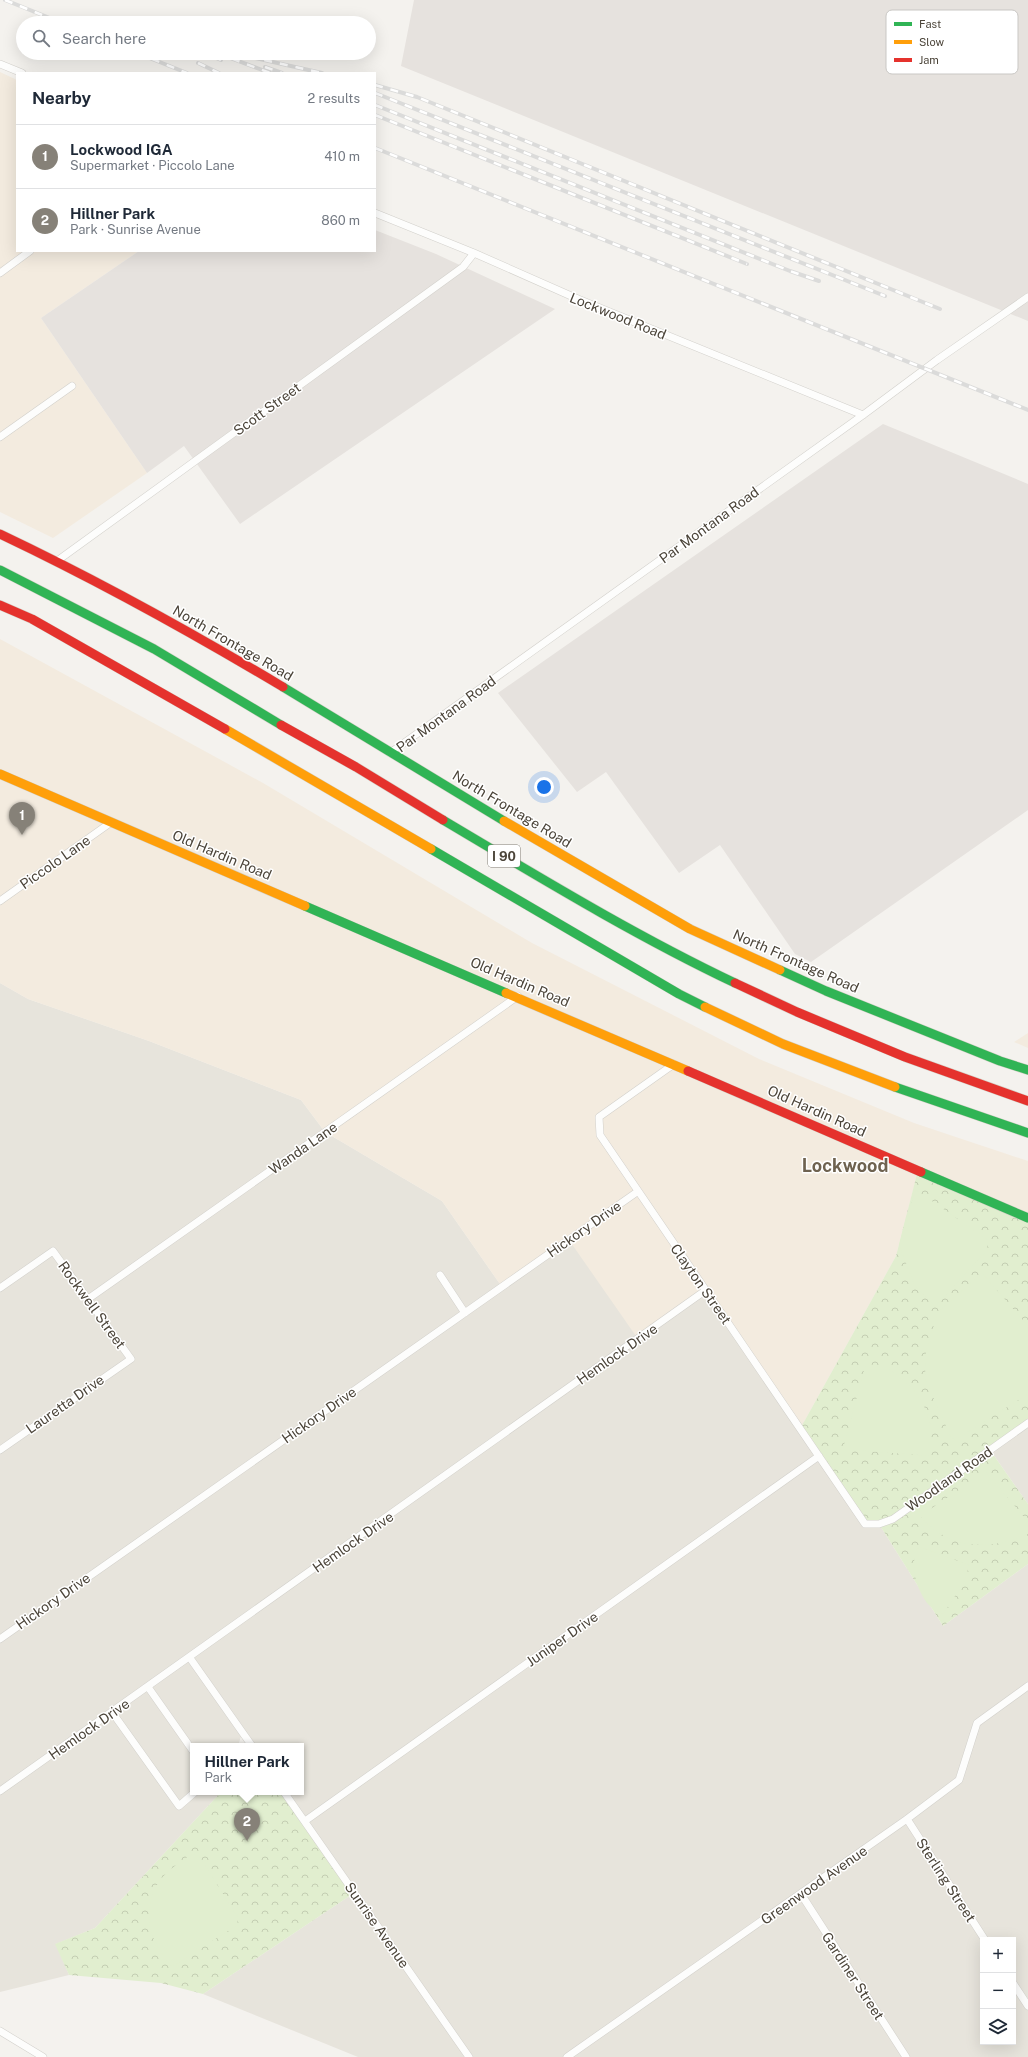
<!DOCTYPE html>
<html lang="en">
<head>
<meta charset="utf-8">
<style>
  :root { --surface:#fff; --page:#f2f2f3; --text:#1f2937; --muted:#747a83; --line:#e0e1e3; --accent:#868178 }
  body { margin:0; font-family:"Public Sans",sans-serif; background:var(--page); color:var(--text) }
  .controls { position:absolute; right:12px; bottom:12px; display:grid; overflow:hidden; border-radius:0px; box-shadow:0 4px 16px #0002 }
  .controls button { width:36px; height:36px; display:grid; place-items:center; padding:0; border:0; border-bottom:1px solid var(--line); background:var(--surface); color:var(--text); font:20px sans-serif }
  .you { position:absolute; left:544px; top:787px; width:14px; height:14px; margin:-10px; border:3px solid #fff; border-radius:50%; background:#1a73e8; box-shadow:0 0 0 6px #1a73e833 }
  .badge { display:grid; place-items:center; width:26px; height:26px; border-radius:50%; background:var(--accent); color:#fff; font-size:13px; font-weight:700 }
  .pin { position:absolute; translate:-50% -33px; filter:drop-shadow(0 1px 2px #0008) }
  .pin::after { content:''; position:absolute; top:21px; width:14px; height:12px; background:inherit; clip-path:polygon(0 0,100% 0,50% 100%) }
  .popup { position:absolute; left:190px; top:1743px; width:114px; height:52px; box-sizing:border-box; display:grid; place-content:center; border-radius:0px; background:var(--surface); filter:drop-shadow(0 1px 3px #0005); font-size:13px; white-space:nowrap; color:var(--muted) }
  .popup b { font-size:15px; color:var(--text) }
  .popup::after { content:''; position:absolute; left:50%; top:100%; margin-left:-8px; border:8px solid transparent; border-top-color:var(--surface) }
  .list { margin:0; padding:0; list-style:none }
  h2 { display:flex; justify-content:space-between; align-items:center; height:52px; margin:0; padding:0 16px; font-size:17px }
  h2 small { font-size:13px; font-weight:400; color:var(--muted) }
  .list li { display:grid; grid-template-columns:26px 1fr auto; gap:12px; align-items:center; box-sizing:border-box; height:64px; padding:0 16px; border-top:1px solid var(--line) }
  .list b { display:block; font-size:15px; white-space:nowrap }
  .list p { margin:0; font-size:13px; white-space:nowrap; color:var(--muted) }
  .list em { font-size:13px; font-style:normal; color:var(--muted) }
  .icon { flex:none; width:22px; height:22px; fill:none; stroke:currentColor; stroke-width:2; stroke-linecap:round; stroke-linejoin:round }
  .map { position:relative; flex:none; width:1028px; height:2057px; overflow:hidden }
  .search { position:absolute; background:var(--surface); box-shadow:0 4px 16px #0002; left:16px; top:16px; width:360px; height:44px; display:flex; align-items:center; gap:10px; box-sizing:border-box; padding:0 14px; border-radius:22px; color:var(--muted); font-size:15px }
  .panel { position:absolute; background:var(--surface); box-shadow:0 4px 16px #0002; left:16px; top:72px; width:360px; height:180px; border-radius:0px }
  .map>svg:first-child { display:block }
</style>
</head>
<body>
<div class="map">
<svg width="1028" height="2057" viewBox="0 0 1028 2057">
  <defs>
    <pattern id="park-crowns" width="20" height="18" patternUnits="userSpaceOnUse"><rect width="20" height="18" fill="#e1eecf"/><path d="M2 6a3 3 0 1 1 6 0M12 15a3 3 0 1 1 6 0" fill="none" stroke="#c3cdb2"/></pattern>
  </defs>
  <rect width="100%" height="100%" fill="#f4f2ee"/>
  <!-- residential -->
  <path fill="#e7e4dc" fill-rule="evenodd" d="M0,983L28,999L149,1041L301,1100L325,1132L442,1201L502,1287L569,1240L706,1290L879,1524L943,1626L1028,1564V2057H358L203,1994L354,1893L284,1792H301V1746H252L242,1733L238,1746H193V1792H221L95,1928L56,1944L69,1975L0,1992ZM983,1940H1013V2042H983Z
    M1028,1423V1504L990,1450Z"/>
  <!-- commercial -->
  <path fill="#f3ebdf" d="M0,72L17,80V251H139L41,318L147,473L53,538L0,512Z
    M0,639L263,783L532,943L759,1059L914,1123L1028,1161V1218L918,1171L896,1256L800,1429L706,1291L638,1339L569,1240L502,1287L442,1201L325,1132L301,1100L149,1041L28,999L0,983Z
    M1028,1033V1048L1014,1042Z"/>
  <!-- industrial -->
  <path fill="#e6e2de" d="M414,0H1028V321L401,66Z
    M375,230L436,254L555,309L240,524L184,446L147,473L41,318L139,251H375Z
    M883,424L1028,484V810L811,962L795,954L720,845L679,873L606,772L577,792L498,693Z"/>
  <!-- park -->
  <path fill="url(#park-crowns)" d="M918,1170L1028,1218V1423L990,1450L1028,1504V1564L943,1626L879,1524H865L800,1429L896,1256Z
    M221,1792H284L354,1893L203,1994L161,1983L69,1975L55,1944L95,1928Z"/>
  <!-- garden -->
  <path fill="#e1eecf" d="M916,1190L988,1240L987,1250L935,1307L914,1284L899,1245L906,1217Z
    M982,1273L1028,1326V1394L955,1440L951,1437L925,1379L926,1351L938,1312Z
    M866,1363L890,1370L913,1388L924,1406L931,1426V1456L854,1450L844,1445Z
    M986,1472L1028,1522V1534C989,1551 949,1550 920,1516Z
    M920,1547L969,1565L965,1581L943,1614C938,1611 931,1608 927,1603C916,1588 911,1568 916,1550Z
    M196,1851L238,1918L237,1925L172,1967C154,1945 142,1923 153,1894C155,1890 157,1884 160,1880C170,1868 183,1860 196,1851Z"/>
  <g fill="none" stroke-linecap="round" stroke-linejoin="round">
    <!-- street casing -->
    <g stroke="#d2d0cb" stroke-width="8">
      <path id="street" d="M0,64L22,73
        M375,213L474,253L578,299L863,415
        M0,273L30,251
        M0,437L72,386
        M57,561L463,267L474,253
        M390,753L863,415L937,360L1028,297
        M0,901L110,823
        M674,1064L599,1117L600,1135L865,1524H879L893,1519L1028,1423
        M440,1275L465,1313
        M0,1288L53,1251L131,1359L0,1450
        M88,1299L518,996
        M0,1639L637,1192
        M190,1658L252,1746
        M148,1687L193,1751
        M112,1712L179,1806L195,1792
        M0,1791L706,1290
        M284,1792L469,2057
        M907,1819L985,1940
        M305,1821L819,1456
        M801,1894L906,2057
        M1013,1983L1028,2006
        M0,2031L43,2057
        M567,2057L907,1819L959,1780L977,1723L1028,1686"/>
    </g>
    <!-- fast casing -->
    <g stroke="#d3cfc5" stroke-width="10">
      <path id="fast" d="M0,570L154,649L281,725
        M283,687L504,821
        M443,820C539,877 634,935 735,983
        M431,849L679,994L705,1007
        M305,906L506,993
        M780,970L826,991L1000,1061L1028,1070
        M895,1087L1028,1133
        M921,1172L1028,1218"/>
    </g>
    <!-- slow casing -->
    <g stroke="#d3cfc5" stroke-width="10">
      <path id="slow" d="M225,729L431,849
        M0,774L305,906
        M504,821L690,929L780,970
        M506,993L688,1071
        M705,1007L783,1044L895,1087"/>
    </g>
    <!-- jam casing -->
    <g stroke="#d3cfc5" stroke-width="10">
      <path id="jam" d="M0,534C97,580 191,632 283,687
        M0,605L32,619L225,729
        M281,725L356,767L443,820
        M735,983L797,1012L905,1057L1028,1101
        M688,1071L921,1172"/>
    </g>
    <!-- street -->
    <use href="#street" stroke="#fdfdfc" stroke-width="7"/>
    <!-- fast -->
    <use href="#fast" stroke="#30b455" stroke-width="9"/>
    <!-- slow -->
    <use href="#slow" stroke="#ff9f0a" stroke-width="9"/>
    <!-- jam -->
    <use href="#jam" stroke="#e5322d" stroke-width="9"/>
    <!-- rail casing -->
    <g stroke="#dbdbda" stroke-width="4">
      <path id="rail" d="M5,0L62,23
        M137,53L187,73
        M204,53L221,60
        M217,53L270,73
        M233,53L322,73
        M198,63L219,73
        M265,67L282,73
        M375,85L417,97L940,309
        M375,93L885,296
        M375,105L790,271L819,281
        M375,115L747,264
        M375,148L1028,410"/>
    </g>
    <!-- rail -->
    <use href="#rail" stroke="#fff" stroke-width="2.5" stroke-dasharray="8" stroke-linecap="butt"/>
  </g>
  <g text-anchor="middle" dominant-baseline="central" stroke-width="3" stroke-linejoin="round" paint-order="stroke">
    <!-- shield labels -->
    <rect fill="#fff" stroke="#817c74" stroke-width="1" x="488" y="845" width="32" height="22" rx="3"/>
    <g font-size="13" font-weight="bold" fill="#4b4439">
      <text x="504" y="856">I 90</text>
    </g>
    <!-- street labels -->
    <g font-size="14" fill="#4b4439" stroke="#fff">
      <text transform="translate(618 316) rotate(22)">Lockwood Road</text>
      <text transform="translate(267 409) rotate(-36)">Scott Street</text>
      <text transform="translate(709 525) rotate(-36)">Par Montana Road</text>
      <text transform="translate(233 643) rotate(30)">North Frontage Road</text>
      <text transform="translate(446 714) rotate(-36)">Par Montana Road</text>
      <text transform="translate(512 809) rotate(31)">North Frontage Road</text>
      <text transform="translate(222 855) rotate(23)">Old Hardin Road</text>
      <text transform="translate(55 862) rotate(-35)">Piccolo Lane</text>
      <text transform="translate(796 961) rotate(24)">North Frontage Road</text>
      <text transform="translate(520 982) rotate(23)">Old Hardin Road</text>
      <text transform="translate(817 1111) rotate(24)">Old Hardin Road</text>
      <text transform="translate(303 1148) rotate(-35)">Wanda Lane</text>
      <text transform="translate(584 1229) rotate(-35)">Hickory Drive</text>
      <text transform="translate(701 1284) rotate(55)">Clayton Street</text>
      <text transform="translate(92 1305) rotate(54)">Rockwell Street</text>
      <text transform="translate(617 1354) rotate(-35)">Hemlock Drive</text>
      <text transform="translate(65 1404) rotate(-35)">Lauretta Drive</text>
      <text transform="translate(319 1415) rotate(-35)">Hickory Drive</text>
      <text transform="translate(949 1479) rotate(-35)">Woodland Road</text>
      <text transform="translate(353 1542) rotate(-35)">Hemlock Drive</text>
      <text transform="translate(53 1601) rotate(-35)">Hickory Drive</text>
      <text transform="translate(562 1639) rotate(-35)">Juniper Drive</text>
      <text transform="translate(89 1729) rotate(-35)">Hemlock Drive</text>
      <text transform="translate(946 1880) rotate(57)">Sterling Street</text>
      <text transform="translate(814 1885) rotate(-35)">Greenwood Avenue</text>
      <text transform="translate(377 1925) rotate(55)">Sunrise Avenue</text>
      <text transform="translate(853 1976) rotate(57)">Gardiner Street</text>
    </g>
    <!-- district labels -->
    <g font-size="18" font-weight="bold" fill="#6e6250" stroke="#fff">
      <text x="845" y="1165">Lockwood</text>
    </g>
  </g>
  <!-- legend -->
  <rect x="886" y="10" width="132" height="64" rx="6" fill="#fff" stroke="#c9c7c4" stroke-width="1"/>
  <rect x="894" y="22" width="18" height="4" fill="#30b455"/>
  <rect x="894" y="40" width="18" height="4" fill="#ff9f0a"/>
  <rect x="894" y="58" width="18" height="4" fill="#e5322d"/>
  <g font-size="11" fill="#4b4439">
    <text x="919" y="28">Fast</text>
    <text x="919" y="46">Slow</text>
    <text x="919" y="64">Jam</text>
  </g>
</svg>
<div class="controls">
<button>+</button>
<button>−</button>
<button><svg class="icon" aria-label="layers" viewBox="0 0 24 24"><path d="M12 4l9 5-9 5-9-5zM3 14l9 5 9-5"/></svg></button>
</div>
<div class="you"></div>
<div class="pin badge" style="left:22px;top:835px">1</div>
<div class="pin badge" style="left:247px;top:1841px">2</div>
<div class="popup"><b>Hillner Park</b>Park</div>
<div class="search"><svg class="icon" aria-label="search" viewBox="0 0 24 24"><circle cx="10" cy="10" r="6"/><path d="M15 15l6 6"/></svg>Search here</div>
<section class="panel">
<h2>Nearby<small>2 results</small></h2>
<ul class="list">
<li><span class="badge">1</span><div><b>Lockwood IGA</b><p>Supermarket · Piccolo Lane</p></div><em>410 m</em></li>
<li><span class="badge">2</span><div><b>Hillner Park</b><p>Park · Sunrise Avenue</p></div><em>860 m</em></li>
</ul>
</section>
</div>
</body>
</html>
